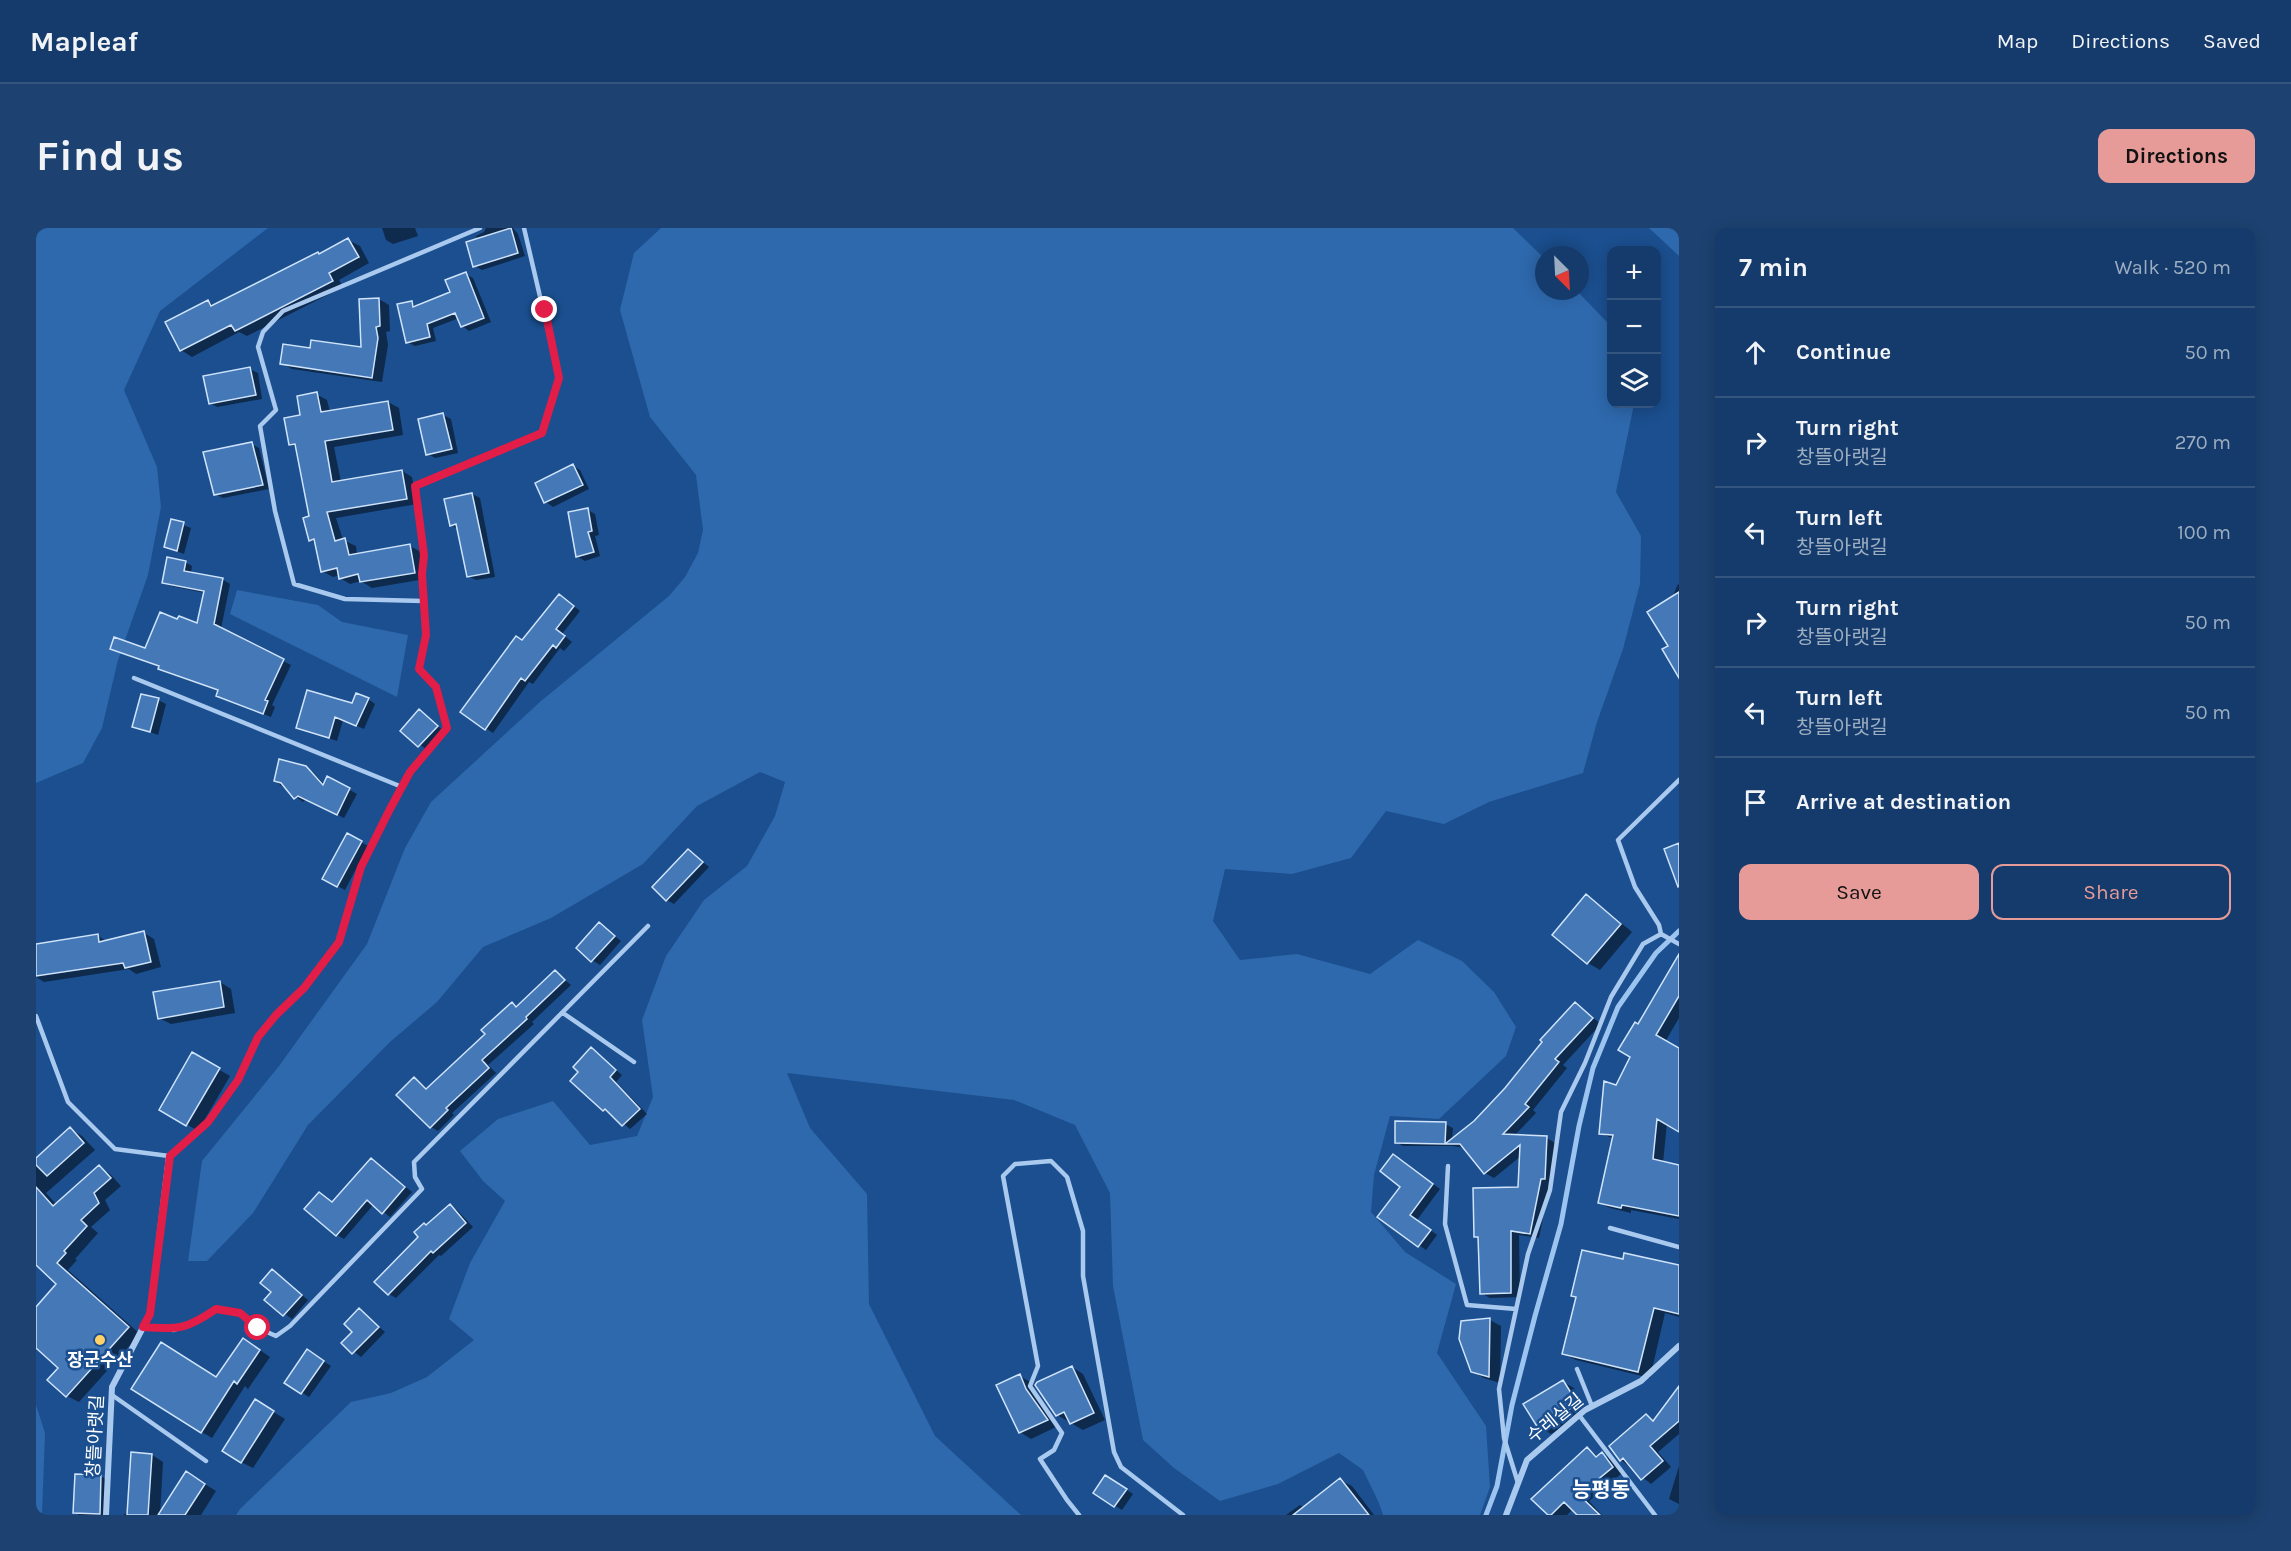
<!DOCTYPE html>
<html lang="en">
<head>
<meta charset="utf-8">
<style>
  :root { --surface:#143b6b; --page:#1d4271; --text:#f1f3f6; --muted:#9dadc1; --line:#33557e; --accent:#e69b98 }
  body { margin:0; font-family:Karla,"Noto Sans KR",sans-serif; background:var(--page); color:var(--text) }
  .controls { position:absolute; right:18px; top:18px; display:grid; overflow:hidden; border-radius:12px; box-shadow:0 3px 15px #0003 }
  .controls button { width:54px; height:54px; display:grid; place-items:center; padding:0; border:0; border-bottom:2px solid var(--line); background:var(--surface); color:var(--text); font:30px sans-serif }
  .compass { position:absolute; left:1499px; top:18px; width:54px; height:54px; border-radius:50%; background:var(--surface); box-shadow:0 3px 15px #0003; rotate:156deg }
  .stop { position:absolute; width:18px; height:18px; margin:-14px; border:4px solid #e11d48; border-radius:50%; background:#fff }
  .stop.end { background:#e11d48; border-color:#fff; box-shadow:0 2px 6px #0008 }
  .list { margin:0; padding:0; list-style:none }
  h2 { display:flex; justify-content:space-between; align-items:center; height:78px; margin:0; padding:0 24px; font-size:26px }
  h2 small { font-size:20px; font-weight:400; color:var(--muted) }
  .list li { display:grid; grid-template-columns:39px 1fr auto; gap:18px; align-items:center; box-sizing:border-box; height:90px; padding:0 24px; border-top:2px solid var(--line) }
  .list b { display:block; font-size:22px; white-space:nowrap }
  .list p { margin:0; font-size:20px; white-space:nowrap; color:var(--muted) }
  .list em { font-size:20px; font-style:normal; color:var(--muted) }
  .actions { display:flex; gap:12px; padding:18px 24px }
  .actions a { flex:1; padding:14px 0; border:2px solid var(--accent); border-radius:12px; text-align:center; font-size:21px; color:var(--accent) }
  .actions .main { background:var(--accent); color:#111 }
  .icon { flex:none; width:33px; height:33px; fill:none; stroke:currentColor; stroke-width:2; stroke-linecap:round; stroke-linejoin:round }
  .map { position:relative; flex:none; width:1643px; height:1287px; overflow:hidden; border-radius:12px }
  header { display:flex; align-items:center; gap:36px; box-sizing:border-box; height:84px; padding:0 30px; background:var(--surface); border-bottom:2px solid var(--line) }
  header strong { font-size:28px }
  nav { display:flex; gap:33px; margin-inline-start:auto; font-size:21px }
  .intro { display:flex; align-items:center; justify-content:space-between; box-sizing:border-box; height:144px; padding:0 36px }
  h1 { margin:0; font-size:42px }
  .button { padding:15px 27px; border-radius:12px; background:var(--accent); color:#111; font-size:21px; font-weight:700 }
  main { display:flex; gap:36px; padding:0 36px }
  aside { flex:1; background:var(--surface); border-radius:12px; box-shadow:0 3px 15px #0003 }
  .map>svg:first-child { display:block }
</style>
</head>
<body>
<header>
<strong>Mapleaf</strong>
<nav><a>Map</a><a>Directions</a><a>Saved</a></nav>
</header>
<div class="intro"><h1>Find us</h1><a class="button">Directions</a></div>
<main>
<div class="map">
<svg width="1643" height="1287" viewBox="0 0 1643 1287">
  <rect width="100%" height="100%" fill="#1b4f8f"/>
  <!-- green -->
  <path fill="#2e69ad" d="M0,0H232L124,83L88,162L121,239L125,279L112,347L82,432L66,500L47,535L0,555Z
    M625,0H1477L1508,30V63H1541L1571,94L1575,102L1576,176H1598L1580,264L1605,308L1604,356L1587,421L1561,494L1547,545L1453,574L1408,596L1350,583L1315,630L1256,646L1189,641L1177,693L1204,732L1261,726L1334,746L1382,712L1426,733L1458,764L1480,799L1470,828L1403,891L1354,888L1338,947L1335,984L1369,1024L1420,1056L1401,1125L1450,1198L1454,1259L1444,1287H1347L1343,1275L1327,1242L1303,1225L1242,1256L1184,1273L1138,1240L1107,1212L1077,1058L1074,965L1039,897L978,872L751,845L774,900L831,966L833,1076L899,1208L985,1287H200L204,1281L315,1174L355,1165L391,1149L438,1112L413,1091L434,1035L469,973L447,953L424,923L462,891L517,873L554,917L601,908L617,869L606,792L630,728L668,672L711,638L739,588L749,554L724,544L661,578L607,636L515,690L447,719L401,774L354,814L272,897L217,985L171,1033H152L166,933L243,838L331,716L369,620L395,574L505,473L633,368L649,349L662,325L667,302L660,247L614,189L584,82L598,25Z
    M1613,0H1643V28Z
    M201,362L282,377L306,394L372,407L361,469L194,386Z
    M0,1177L9,1205L6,1287H0Z"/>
  <!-- shadow -->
  <path fill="#0007" d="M346,0H379L382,8L357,16L350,12Z
    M450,0H477L482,6L489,28L446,42L439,38L442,12L440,8L448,4Z
    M312,12L324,18L333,35L303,52L307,59L211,108L203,104L156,129L145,122L172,73L179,78Z
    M430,46L437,50L455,94L433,103L426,98L423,90L397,100L400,113L379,118L371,114L375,75L382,79L415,65Z
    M343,71L353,77L354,103L350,104L352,117L346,154L256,141L246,135L275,122L326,121Z
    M214,141L222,145L226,171L181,179L174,175Z
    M280,166L291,172L294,184L352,174L363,180L367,207L298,219L305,254L366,243L376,249L381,276L300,290L307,312L320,318L321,327L374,318L385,324L389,351L336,360L325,353L314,356L304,350V347L297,349L286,343L280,315L274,312L275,289L262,220L255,216L266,188Z
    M407,187L415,191L422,225L399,230L392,226Z
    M215,216L223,220L233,261L187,270L179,266Z
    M537,238L544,242L553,261L517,279L510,274L501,256Z
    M436,266L444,270L459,349L440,352L432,348L422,301L415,297L410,272Z
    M552,282L559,286L563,307L559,308L564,328L549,333L542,329Z
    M136,293L155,300L148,326L130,319Z
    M149,334L156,338L155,346L186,351L194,356L185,401L255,437L236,477L239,479L235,489L189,471L183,463L131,445L124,441V439L76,420L110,422L142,392L162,397L169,365L135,358L127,354Z
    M1642,356L1643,357V447L1636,370Z
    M530,372L544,383L526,406L536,414L528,423L524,420L497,456L493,454L457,505L426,484L486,413Z
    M332,471L339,476L328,501L307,492L301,513L261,499Z
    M122,472L130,476L122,507L98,498Z
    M383,483L408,503L391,522L366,502Z
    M269,539L277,544L289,557L292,550L321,566L308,590L270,571L267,574L239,553Z
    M312,607L332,618L309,662L288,651Z
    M653,623L673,639L638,676L631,672Z
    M1550,668L1561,675L1596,704L1564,742L1552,735L1518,706Z
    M564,696L585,713L564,737L556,732Z
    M108,705L118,711L125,739L100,746L93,741L8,754L0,749V717L62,708L72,714Z
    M1643,739V790L1629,814L1643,822V902L1631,895L1627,935L1643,938V991L1595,982V985L1574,980L1564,975L1578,911L1564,905L1581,859L1596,829L1602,798Z
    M519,744L535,757L496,794L498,796L452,837L460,845L416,885L418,887L402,903L395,899L379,850L392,861L451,806L476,776L482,779Z
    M184,754L195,761L199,785L135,796L123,790Z
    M1540,776L1565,796L1527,837L1531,840L1497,882L1500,885L1478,908L1511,910L1519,915L1517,955H1514L1503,1010L1483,1007L1484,1069L1454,1070L1445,1065L1444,1011L1439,1008L1484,961L1485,928L1458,950L1449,945L1429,920L1416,918H1367L1360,914L1409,896L1417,900L1416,912L1439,894L1470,861Z
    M555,821L586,847L580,854L611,886L594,901L576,886L568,882L536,853L545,844Z
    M156,826L194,848L162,903L125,881Z
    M34,901L46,908L59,922L10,965L21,977L63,939L74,946L85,958L69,972L74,982L55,999L62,1005L39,1031L41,1032L32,1042L104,1106L43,1174L31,1168L24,1139L0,1118V1081L23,1056L0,1035V932Z
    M336,932L376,964L354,989L338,976L308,1011L301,1007L283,965L297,975Z
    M1364,932L1404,961L1381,992L1401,1007L1390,1022L1343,989L1366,959Z
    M414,978L421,982L437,999L405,1028L403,1027L360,1070L353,1066L391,999Z
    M1588,1033L1643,1039V1089L1629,1085L1614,1150L1540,1132L1528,1126L1542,1070L1537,1067Z
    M236,1043L272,1072L256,1091L230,1072L237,1064Z
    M323,1082L349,1104L325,1129L307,1115L318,1104Z
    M1454,1092L1465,1098L1464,1155L1448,1150L1436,1143Z
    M218,1118L234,1129L212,1161L209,1158L176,1210L166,1204L181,1151Z
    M278,1127L295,1138L273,1169L250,1154Z
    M1036,1139L1047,1146L1069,1192L1047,1202L1021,1187Z
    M984,1148L996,1155L1002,1169L1022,1198L995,1211L984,1204Z
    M1527,1154L1538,1160L1552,1183L1515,1206L1503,1199L1489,1177Z
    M1643,1161V1206L1622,1224L1635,1239L1615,1256L1585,1232L1611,1188L1619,1193Z
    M231,1180L249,1191L217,1240L205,1234Z
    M1551,1221L1563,1229L1566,1226L1576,1232L1586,1245L1553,1273L1566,1287H1543L1537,1281L1531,1287H1514Z
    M116,1227L127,1234L124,1287H87L92,1284Z
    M1643,1238V1276L1633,1271Z
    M65,1248L72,1253L71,1287H43L39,1284Z
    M162,1252L180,1263L165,1287H124Z
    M1304,1252L1316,1258L1338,1287H1250L1264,1277L1269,1280Z
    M1077,1253L1097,1266L1086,1282L1059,1265Z"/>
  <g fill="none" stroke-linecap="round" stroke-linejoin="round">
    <!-- stream -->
    <path stroke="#9cc4f0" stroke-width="5" d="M1450,1287L1461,1258L1476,1177L1499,1088L1525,996L1543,898L1557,840L1582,779L1620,725L1643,703"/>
  </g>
  <!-- building -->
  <path fill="#4478b7" stroke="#cfe3fa" stroke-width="1.5" d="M475,0L482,25L437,39L430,14Z
    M312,10L323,29L293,45L297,53L199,103L195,97L144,123L129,94L172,72L175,78L282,24L283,26Z
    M430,44L448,90L425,99L419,85L391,96L394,109L370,115L361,76L376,73L377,79L414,64L409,52Z
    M343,70L344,98L340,99L342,110L336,150L244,136L247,116L274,120L275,112L325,119L323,71Z
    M214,139L220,167L173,176L167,148Z
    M281,164L285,184L352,173L357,202L289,213L296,254L366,242L371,271L291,284L299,313L309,310L313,327L374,316L379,345L324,354L322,346L303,351L301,340L285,344L278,311L273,313L267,290L273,288L259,216L253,217L248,190L264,187L261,168Z
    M407,185L416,221L390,227L382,191Z
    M216,214L227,257L178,267L167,224Z
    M537,236L547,257L508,275L499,255Z
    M436,265L453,345L431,349L420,296L414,298L408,271Z
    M552,280L556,303L552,304L558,324L540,329L532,284Z
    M135,291L148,294L141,323L128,319Z
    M131,329L150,333L148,343L187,350L178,396L248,431L229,472L232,473L227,486L180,468L182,462L122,441L123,438L74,421L78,409L109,420L124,384L141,391L143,388L161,395L168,363L126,355Z
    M1643,364V450L1626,421L1632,418L1611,384Z
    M523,366L538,378L520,401L529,408L520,420L517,417L489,453L485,450L449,502L424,484L480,408L486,412Z
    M271,462L316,475L320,465L333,470L320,498L299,489L293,510L260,500Z
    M105,466L123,470L114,504L96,499Z
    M383,481L402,498L382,519L364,503Z
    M243,531L270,538L287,557L291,548L314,560L301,587L262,568L258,571L245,555L238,553Z
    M311,605L326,613L301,659L286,651Z
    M1643,615V658L1642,659L1628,621Z
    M652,621L667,634L630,673L616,659Z
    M1550,666L1585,696L1551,736L1516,707Z
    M563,694L579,708L555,734L540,720Z
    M108,703L115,734L89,740L87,735L0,748V716L62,706L63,714Z
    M1643,726V768L1620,807L1643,820V904L1621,891L1617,931L1643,937V988L1586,977L1585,980L1562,975L1577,907L1563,906L1568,853L1580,857L1594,829L1582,822L1599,794L1602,796Z
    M519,742L529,752L490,789L491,791L446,832L453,840L410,880L412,882L394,900L360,867L378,849L390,861L449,806L445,802L476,774L480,779Z
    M184,753L188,779L122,791L117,764Z
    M1539,774L1557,790L1519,831L1523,834L1489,876L1493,879L1467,906L1511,908L1509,951H1505L1494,1006L1475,1003V1065L1444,1066L1442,1009H1438L1437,960L1482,959L1484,917L1448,946L1424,916H1409L1438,893L1469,860L1506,814L1504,812Z
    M555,819L580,842L574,849L604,881L586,898L569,881L567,883L534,853L542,844L537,839Z
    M156,824L184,840L150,898L123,882Z
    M1359,893L1410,894L1409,916L1359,915Z
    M34,899L48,915L11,948L0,937V930Z
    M1357,926L1397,956L1374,987L1395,1002L1382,1019L1341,989L1364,959L1344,943Z
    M335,930L369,959L346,986L331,972L300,1008L268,981L283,964L296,974Z
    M63,937L75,950L58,965L63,975L45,992L51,998L28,1023L30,1025L21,1035L93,1099L30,1169L11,1152L22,1140L0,1120V1079L20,1056L0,1037V959L17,978Z
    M414,976L430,995L397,1025L395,1023L352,1067L338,1054L382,1009L378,1004L388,995L390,997Z
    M1546,1022L1587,1031L1588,1025L1643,1037V1086L1618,1080L1602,1144L1526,1126L1540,1069L1535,1068Z
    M236,1041L266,1067L247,1088L228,1072L235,1064L224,1055Z
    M323,1080L343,1099L316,1126L305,1115L316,1104L308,1096Z
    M1454,1090L1453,1149L1435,1144L1423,1111L1425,1093Z
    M207,1110L224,1122L201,1156L198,1153L165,1205L95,1161L125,1114L180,1149Z
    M271,1121L288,1133L265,1166L248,1155Z
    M1036,1138L1058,1185L1034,1196L1028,1184L1020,1188L999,1157L1001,1154Z
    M984,1146L990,1161L1012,1192L983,1205L960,1157Z
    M1527,1152L1542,1176L1502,1200L1487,1176Z
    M1643,1158V1193L1614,1218L1627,1233L1605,1252L1587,1230L1584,1233L1573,1218L1610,1186L1617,1193Z
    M219,1171L238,1183L205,1235L186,1223Z
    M1551,1219L1560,1229L1566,1224L1577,1239L1543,1267L1564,1287H1541L1528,1274L1515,1287H1512L1495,1271Z
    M95,1224L116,1226L112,1287H91Z
    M150,1243L169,1256L149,1287H122Z
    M39,1246L65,1247L64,1286L37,1285Z
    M1069,1247L1091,1261L1078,1279L1057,1265Z
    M1304,1250L1333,1287H1257Z"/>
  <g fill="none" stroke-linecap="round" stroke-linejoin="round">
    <!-- lane -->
    <path stroke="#a9c9ee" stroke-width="4.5" d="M387,373L309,371L258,356L239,283L224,198L240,182L222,119L227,104L247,83L444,0
      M98,450L366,559
      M1625,706L1643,716
      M527,785L598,834
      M0,788L32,874L79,921L133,928L172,894L202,852L222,809L240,787L268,760L303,714L325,639L354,581L373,545L411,500L400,459L383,441L390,407L386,346L388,327L379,258L506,205L523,150L488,0
      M1412,938L1409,996L1431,1077L1480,1081
      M1574,1000L1643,1019
      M107,1099L138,1102L166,1091L180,1081L204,1085L222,1100L240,1108L254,1098L386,961L379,949L378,934L612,698
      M1541,1141L1556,1178
      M76,1167L170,1233
      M1543,1187L1619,1287
      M1482,1255L1468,1210L1463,1161L1492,1026L1514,962L1525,884L1549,835L1575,769L1607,716L1625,706L1623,697L1599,659L1582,612L1643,552
      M1043,1287L1031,1272L1004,1231L1018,1222L1026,1205L994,1158L1002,1138L967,948L979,936L1015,933L1031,949L1047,1003V1048L1078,1224L1085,1239L1147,1287"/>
    <!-- street -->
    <path stroke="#a9c9ee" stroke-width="6" d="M70,1287L76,1159L114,1086L133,928
      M1470,1287L1491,1232L1549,1182L1605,1153L1643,1118"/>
  </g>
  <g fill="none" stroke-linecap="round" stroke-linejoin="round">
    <!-- route -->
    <path stroke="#e11d48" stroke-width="8" d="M222,1100L204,1085L180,1081C151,1101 142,1102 107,1099L114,1086L134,928L172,894L202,852L222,809L240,787L268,760L303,714L325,639L354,581L374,544L411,500L400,459L383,441L390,407L386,346L388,327L379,258L506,205L523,150L509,82"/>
  </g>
  <!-- markers -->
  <circle fill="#ffd166" stroke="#1b4f8f" stroke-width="2" cx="64" cy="1112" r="6"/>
  <g text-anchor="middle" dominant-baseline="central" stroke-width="5" stroke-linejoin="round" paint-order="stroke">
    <!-- poi labels -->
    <g font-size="18" font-weight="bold" fill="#fff" stroke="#1b4f8f">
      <text x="64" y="1132">장군수산</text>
    </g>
    <!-- street labels -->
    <g font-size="18" fill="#fff" stroke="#1b4f8f">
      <text transform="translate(1519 1190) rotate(-39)">수레실길</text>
      <text transform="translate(59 1208) rotate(-87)">창뜰아랫길</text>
    </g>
    <!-- quarter labels -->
    <g font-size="21" font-weight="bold" fill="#fff" stroke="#1b4f8f">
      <text x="1565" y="1262">능평동</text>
    </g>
  </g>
</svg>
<div class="controls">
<button>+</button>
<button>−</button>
<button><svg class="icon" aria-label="layers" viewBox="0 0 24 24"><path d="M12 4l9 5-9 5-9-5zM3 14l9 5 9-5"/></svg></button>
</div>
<svg class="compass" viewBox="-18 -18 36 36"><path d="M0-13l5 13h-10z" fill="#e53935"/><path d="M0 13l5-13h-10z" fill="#9dadc1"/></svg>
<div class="stop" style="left:222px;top:1100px"></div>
<div class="stop end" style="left:509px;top:82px"></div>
</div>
<aside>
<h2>7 min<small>Walk · 520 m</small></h2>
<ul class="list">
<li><svg class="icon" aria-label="ahead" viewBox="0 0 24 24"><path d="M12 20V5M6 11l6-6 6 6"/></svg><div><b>Continue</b></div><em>50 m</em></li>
<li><svg class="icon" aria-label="right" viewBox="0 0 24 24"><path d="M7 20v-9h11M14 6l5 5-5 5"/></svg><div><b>Turn right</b><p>창뜰아랫길</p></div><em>270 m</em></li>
<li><svg class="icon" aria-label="left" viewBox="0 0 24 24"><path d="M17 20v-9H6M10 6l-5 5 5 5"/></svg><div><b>Turn left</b><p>창뜰아랫길</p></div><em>100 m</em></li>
<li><svg class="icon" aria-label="right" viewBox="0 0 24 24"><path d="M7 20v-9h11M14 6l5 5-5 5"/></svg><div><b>Turn right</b><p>창뜰아랫길</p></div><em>50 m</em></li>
<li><svg class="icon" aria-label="left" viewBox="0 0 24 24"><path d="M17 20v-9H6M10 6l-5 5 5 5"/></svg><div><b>Turn left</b><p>창뜰아랫길</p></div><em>50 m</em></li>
<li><svg class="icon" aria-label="arrive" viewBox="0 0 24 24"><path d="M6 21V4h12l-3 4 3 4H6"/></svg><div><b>Arrive at destination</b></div></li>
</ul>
<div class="actions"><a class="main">Save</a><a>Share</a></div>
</aside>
</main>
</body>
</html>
